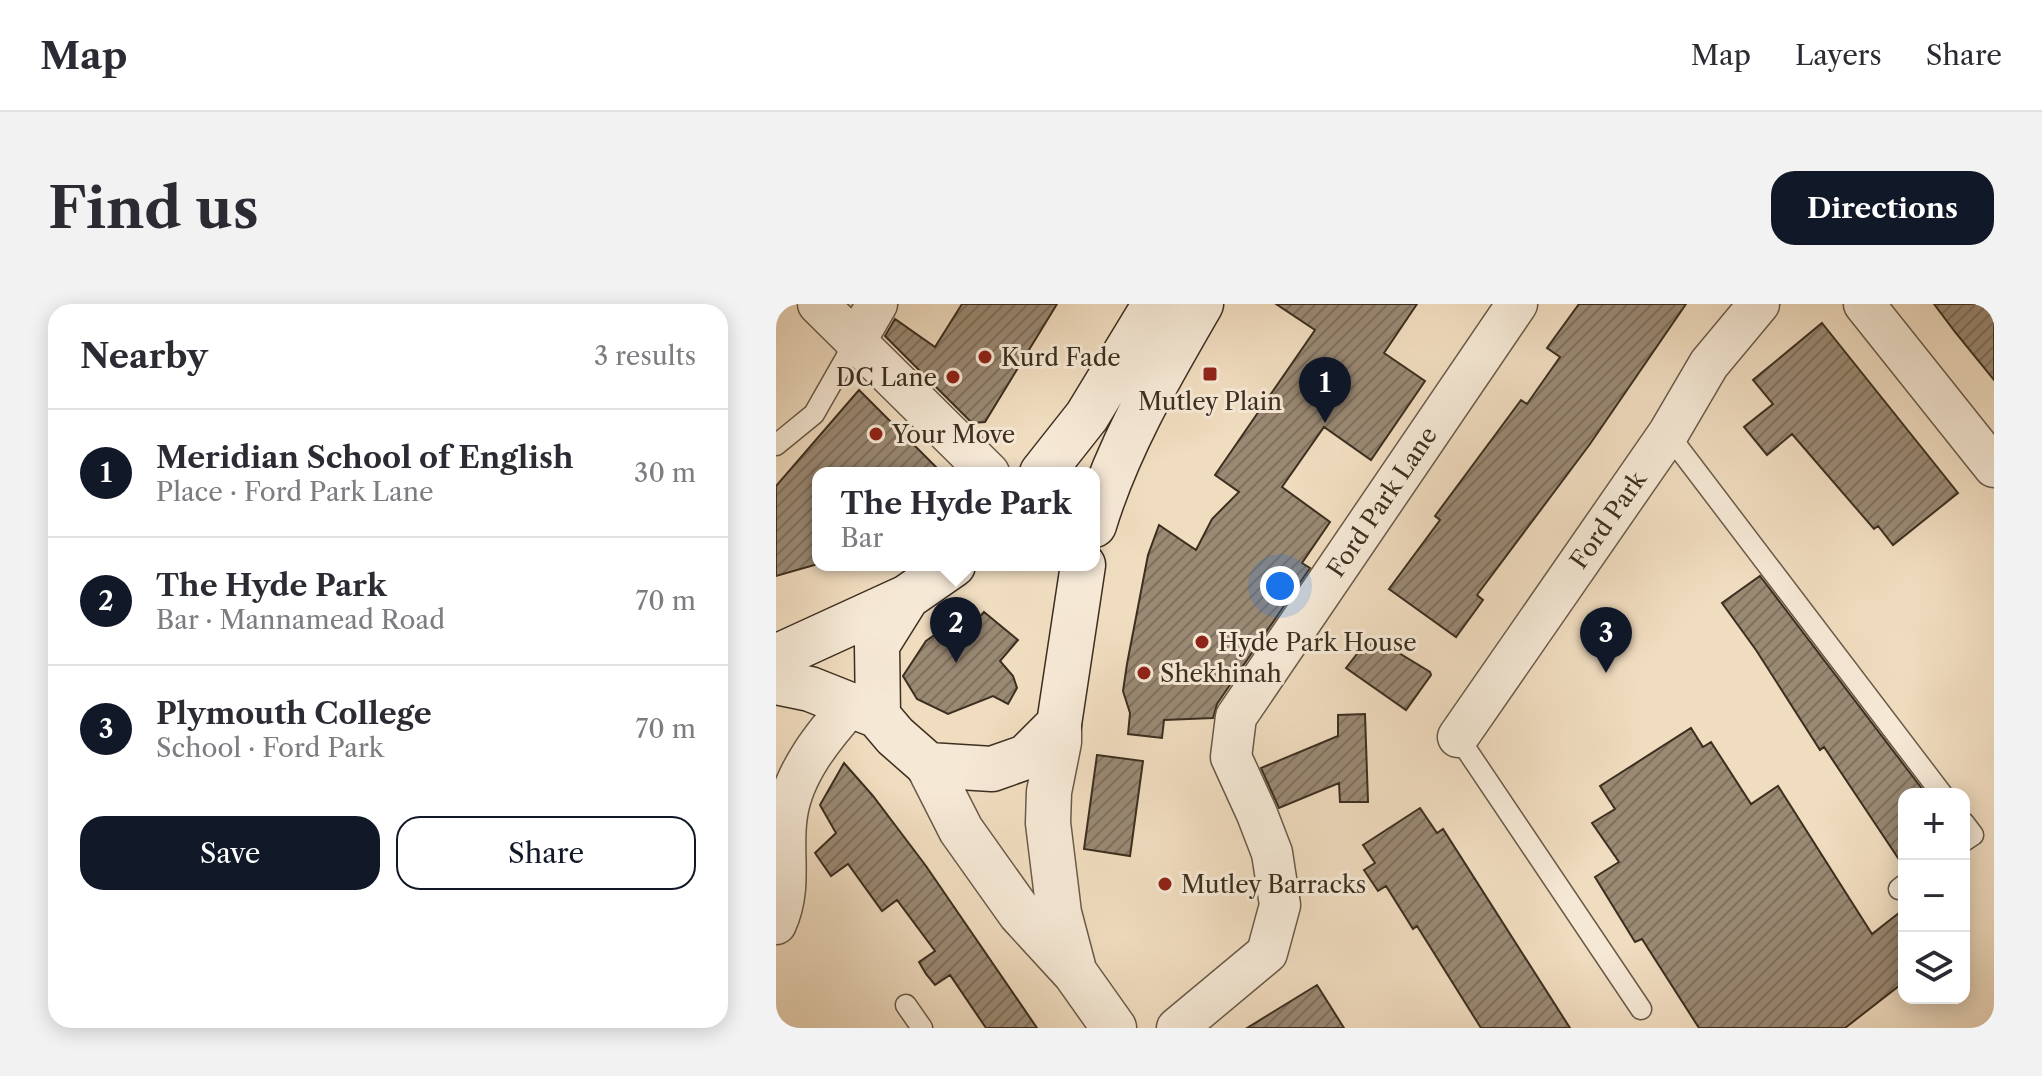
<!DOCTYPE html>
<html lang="en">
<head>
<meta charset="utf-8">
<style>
  :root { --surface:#fff; --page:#f2f2f3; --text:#2b2b33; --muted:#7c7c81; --line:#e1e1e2; --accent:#111827 }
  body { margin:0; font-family:"Libre Caslon Text",serif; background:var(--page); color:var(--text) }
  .controls { position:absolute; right:24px; bottom:24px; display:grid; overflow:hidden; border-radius:16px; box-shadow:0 4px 20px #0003 }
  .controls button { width:72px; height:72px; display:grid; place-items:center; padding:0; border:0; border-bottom:2px solid var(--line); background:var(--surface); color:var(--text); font:40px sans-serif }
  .you { position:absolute; left:504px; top:282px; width:28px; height:28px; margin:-20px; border:6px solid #fff; border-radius:50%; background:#1a73e8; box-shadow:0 0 0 12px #1a73e833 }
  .badge { display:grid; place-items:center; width:52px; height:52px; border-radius:50%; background:var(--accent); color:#fff; font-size:26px; font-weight:700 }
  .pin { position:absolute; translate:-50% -66px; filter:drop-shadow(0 2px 4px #0008) }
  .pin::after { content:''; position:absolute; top:42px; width:28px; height:24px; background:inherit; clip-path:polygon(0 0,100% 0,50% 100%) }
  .popup { position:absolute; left:36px; top:163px; width:288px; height:104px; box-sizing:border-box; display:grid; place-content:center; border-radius:16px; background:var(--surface); filter:drop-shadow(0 2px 6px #0005); font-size:26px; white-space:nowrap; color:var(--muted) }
  .popup b { font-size:30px; color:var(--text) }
  .popup::after { content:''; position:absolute; left:50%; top:100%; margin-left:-16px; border:16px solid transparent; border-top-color:var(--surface) }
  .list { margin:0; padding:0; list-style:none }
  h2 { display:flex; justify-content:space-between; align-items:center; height:104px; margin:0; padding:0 32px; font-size:34px }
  h2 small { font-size:26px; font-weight:400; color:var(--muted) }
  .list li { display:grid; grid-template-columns:52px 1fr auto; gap:24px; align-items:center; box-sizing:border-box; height:128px; padding:0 32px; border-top:2px solid var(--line) }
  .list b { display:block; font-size:30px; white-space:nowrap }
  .list p { margin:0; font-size:26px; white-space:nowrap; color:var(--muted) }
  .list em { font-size:26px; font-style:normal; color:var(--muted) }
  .actions { display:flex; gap:16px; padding:24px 32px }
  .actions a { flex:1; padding:18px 0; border:2px solid var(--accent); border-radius:24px; text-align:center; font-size:28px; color:var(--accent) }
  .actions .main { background:var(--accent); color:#fff }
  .icon { flex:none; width:44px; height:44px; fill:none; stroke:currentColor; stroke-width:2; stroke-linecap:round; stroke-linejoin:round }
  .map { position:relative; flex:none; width:1218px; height:724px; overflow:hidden; border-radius:24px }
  header { display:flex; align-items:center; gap:48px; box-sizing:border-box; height:112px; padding:0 40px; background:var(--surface); border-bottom:2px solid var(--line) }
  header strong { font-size:38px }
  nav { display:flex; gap:44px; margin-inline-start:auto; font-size:28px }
  .intro { display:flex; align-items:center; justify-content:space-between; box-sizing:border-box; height:192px; padding:0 48px }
  h1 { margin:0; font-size:56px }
  .button { padding:20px 36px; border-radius:24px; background:var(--accent); color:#fff; font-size:28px; font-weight:700 }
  main { display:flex; gap:48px; padding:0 48px }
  aside { flex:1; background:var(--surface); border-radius:24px; box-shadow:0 4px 20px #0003 }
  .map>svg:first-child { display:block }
</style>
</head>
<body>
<header>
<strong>Map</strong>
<nav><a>Map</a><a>Layers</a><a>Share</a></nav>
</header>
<div class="intro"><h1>Find us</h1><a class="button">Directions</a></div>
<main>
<aside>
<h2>Nearby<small>3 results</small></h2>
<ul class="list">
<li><span class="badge">1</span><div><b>Meridian School of English</b><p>Place · Ford Park Lane</p></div><em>30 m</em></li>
<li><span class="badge">2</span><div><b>The Hyde Park</b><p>Bar · Mannamead Road</p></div><em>70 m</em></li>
<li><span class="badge">3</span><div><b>Plymouth College</b><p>School · Ford Park</p></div><em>70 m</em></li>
</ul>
<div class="actions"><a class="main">Save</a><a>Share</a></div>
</aside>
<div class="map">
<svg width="1218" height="724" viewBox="0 0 1218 724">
  <defs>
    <pattern id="building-hatch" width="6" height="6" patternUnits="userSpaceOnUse" patternTransform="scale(2)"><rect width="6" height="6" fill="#9a8973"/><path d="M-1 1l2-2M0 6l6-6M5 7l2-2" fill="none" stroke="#7f705e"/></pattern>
  </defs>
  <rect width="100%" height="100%" fill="#f0dcbf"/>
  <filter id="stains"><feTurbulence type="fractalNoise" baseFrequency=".0025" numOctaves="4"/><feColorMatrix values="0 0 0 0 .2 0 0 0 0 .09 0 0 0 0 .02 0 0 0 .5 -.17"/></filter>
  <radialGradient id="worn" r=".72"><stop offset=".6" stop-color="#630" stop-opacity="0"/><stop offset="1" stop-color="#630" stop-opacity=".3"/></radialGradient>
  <!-- building -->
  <path fill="url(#building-hatch)" stroke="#3c2f20" stroke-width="2" d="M186,0H281L209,118L196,119L109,32L119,15L159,43Z
    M500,0H641L608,49L649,77L595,156L548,123L506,183L554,218L526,259L534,264L441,400L437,414L388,416L386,434L352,430L354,409L347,387L351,360L372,251L383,221L420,246L436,215L463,188L439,171L539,26Z
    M803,0H910L814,140L701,291L707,296L680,333L613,285L664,216L659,212L745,96L751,100L784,53L771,44Z
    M1158,0H1218V76L1179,28Z
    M1046,19L1182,189L1117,241L1102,222L1098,225L1016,130L991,151L968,123L997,100L977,76Z
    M83,86L166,169H42V260L0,272V182Z
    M984,272L1150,490H1128V563L1048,443L1044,446L980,346L946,299Z
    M208,308L242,336L224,357L237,372L241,384L232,400L217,392L172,410L141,395L127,372L150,337L167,325L192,326Z
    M595,332L654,368L655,371L630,406L570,364Z
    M589,410L592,498H564L563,479L503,504L485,464L562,432V411Z
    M915,424L927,443L935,438L975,500L1002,482L1096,630L1128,605V678L1069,724H923L866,635L859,638L819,573L843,558L816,519L839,505L824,482Z
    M321,451L367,457L354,552L308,545Z
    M68,459L97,492L150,562L261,724H210L174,671L159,681L150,670L143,658L159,647L121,596L106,607L72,560L55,572L39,549L60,529L44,501Z
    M644,504L661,529L667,525L794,724H705L641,622L637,625L610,582L602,587L588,566L599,559L587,541Z
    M541,681L568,724H471Z"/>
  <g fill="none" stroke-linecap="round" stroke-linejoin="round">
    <!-- service casing -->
    <g stroke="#695a48" stroke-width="23">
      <path id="service" d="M892,130L1166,490
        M0,141L38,110L79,38
        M682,433L865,705
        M1188,519L1197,531L1188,537
        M1123,585L1128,581
        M130,701L146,724"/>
    </g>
    <!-- minor casing -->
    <g stroke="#695a48" stroke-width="43">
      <path id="minor" d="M42,0L213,169
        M1088,0L1218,163
        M79,38L101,0
        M682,433L892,130L933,60L983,0
        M0,620C17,583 5,548 11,511C17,469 48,431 75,401
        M401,724L491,649L504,601L496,549L481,510L455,453L460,413L741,0"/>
    </g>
    <!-- tertiary casing -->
    <g stroke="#695a48" stroke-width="47">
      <path id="tertiary" d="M283,420V438L273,488L272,519L283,609L298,666
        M152,461L185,526L244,609L299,669L338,724"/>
    </g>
    <!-- secondary casing -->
    <g stroke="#3c2f20" stroke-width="47">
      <path id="secondary" d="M266,169L311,112L379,0
        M318,221C342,142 384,71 425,0
        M177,261L131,293L101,341L102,412L119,432L152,461L216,465L250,453L283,420L307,261
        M0,353L131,293
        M0,378L34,385L102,412"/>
    </g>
    <!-- service -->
    <use href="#service" stroke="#f5e8d5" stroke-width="20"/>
    <!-- minor -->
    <use href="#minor" stroke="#f5e8d5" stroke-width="40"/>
    <!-- tertiary -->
    <use href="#tertiary" stroke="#f5e8d5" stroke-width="44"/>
    <!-- secondary -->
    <use href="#secondary" stroke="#f5e8d5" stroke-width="44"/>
  </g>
  <!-- markers -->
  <g fill="#8f2418" stroke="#f5e8d5" stroke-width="3">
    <circle cx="209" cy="53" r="8"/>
    <rect x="426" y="62" width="16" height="16" rx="4"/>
    <circle cx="177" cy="73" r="8"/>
    <circle cx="100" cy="130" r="8"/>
    <circle cx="426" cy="338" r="8"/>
    <circle cx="368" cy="369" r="8"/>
    <circle cx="389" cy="580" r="8"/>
  </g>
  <g text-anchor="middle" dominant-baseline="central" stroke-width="6" stroke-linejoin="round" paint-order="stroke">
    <!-- poi labels -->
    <g font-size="24" fill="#3c2f20" stroke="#f5e8d5" text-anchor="start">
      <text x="225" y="53">Kurd Fade</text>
      <text x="161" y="73" text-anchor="end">DC Lane</text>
      <text x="434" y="97" text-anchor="middle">Mutley Plain</text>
      <text x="116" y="130">Your Move</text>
      <text x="442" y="338">Hyde Park House</text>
      <text x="384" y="369">Shekhinah</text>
      <text x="405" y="580">Mutley Barracks</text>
    </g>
    <!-- street labels -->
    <g font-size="24" fill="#3c2f20" stroke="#f5e8d5">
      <text transform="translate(606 198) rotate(-56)">Ford Park Lane</text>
      <text transform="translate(832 216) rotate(-55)">Ford Park</text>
    </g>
  </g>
  <rect width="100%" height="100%" filter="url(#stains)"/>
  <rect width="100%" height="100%" fill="url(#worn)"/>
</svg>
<div class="controls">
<button>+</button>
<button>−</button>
<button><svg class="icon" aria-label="layers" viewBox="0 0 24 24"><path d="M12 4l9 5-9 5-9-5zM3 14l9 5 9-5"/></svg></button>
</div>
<div class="you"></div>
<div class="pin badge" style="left:549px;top:119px">1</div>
<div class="pin badge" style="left:180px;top:359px">2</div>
<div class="popup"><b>The Hyde Park</b>Bar</div>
<div class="pin badge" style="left:830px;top:369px">3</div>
</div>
</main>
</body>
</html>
